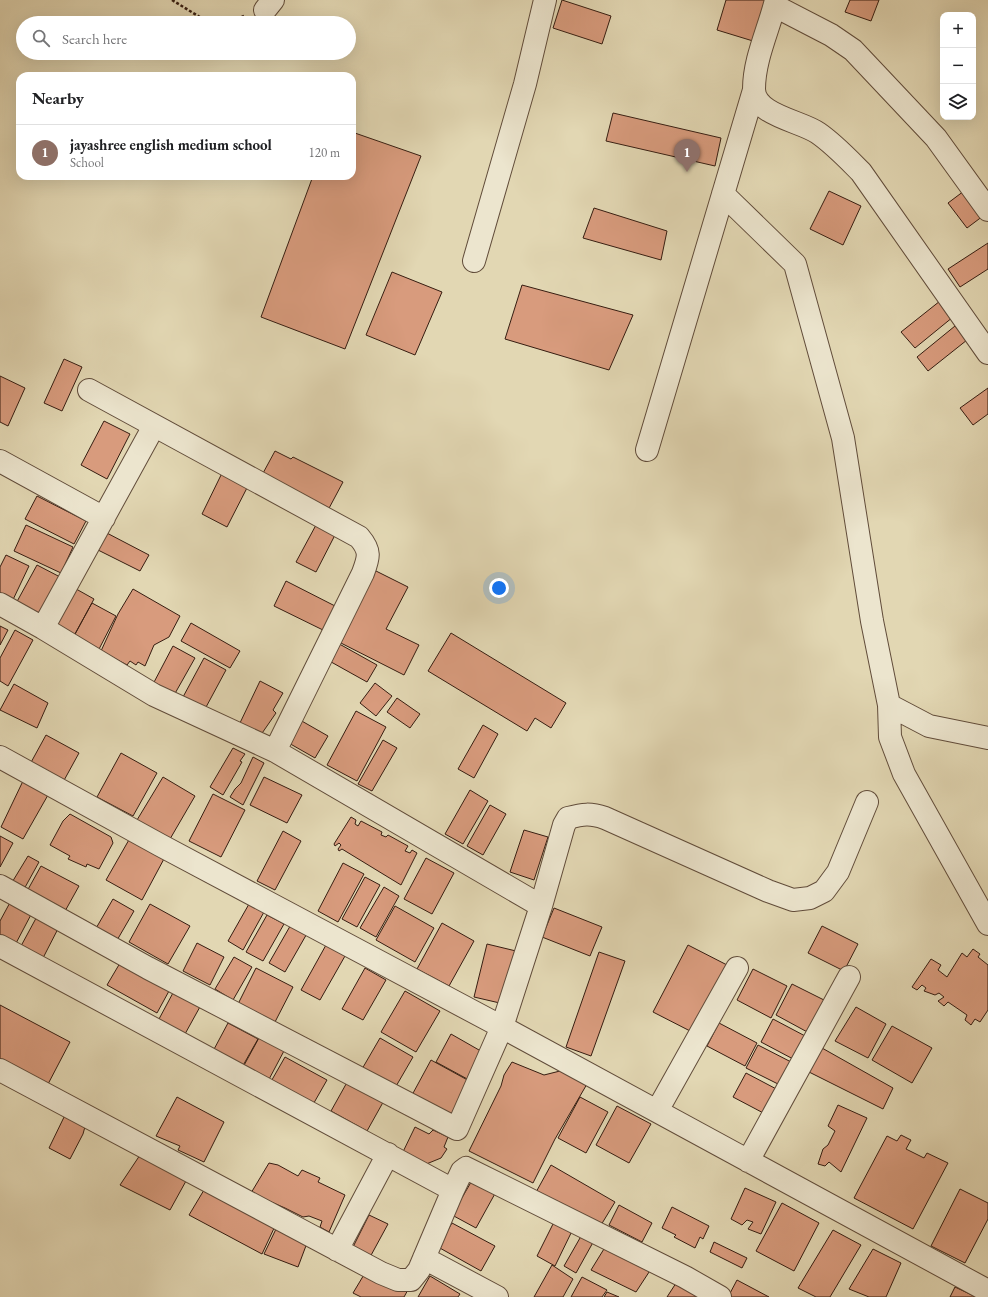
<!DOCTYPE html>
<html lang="en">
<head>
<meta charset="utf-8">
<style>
  :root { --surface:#fff; --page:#f2f2f2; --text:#202124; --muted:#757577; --line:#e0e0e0; --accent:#0b8043 }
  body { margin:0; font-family:"EB Garamond",serif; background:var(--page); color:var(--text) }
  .controls { position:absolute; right:12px; top:12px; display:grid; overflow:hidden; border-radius:8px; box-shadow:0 4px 16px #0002 }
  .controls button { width:36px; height:36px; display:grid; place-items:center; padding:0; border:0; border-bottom:1px solid var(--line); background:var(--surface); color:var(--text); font:20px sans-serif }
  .you { position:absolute; left:499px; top:588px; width:14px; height:14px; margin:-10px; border:3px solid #fff; border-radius:50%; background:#1a73e8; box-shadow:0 0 0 6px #1a73e833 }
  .badge { display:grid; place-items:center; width:26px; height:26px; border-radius:50%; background:var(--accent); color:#fff; font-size:13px; font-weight:700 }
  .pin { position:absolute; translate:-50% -33px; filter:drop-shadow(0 1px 2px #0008) }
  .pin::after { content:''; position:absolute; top:21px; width:14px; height:12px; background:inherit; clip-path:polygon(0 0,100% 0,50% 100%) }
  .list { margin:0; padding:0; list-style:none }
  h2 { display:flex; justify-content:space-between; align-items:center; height:52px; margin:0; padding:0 16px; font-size:17px }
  h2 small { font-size:13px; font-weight:400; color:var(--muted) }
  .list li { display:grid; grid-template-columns:26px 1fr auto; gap:12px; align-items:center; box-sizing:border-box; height:56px; padding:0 16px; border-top:1px solid var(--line) }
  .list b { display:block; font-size:15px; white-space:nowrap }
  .list p { margin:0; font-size:13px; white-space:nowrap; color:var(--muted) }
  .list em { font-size:13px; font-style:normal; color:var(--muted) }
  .icon { flex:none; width:22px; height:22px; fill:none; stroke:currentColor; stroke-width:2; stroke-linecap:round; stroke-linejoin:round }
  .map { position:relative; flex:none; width:988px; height:1297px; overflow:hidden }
  .search { position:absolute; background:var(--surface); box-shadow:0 4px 16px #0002; left:16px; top:16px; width:340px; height:44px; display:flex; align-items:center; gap:10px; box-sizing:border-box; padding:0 14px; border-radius:22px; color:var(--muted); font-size:15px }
  .panel { position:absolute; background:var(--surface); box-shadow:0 4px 16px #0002; left:16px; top:72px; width:340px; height:108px; border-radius:12px }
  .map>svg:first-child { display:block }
</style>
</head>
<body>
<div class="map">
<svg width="988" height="1297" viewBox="0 0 988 1297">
  <rect width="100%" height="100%" fill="#e2d7b3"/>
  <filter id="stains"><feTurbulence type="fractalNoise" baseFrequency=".005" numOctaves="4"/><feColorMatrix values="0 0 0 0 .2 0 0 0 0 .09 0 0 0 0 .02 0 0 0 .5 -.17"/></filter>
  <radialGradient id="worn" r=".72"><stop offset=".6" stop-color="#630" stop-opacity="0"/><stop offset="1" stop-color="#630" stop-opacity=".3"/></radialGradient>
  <!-- building -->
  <path fill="#d89b7d" stroke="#361d11" d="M562,0L611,16L602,44L553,28Z
    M726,0H766L753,41L717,30Z
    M850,0H879L871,21L845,12Z
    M613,113L721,138L715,166L606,141Z
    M352,132L421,156L345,349L261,317L313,176H352Z
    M829,191L861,206L843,245L810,229Z
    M964,191L983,216L967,228L948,203Z
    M594,208L667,231L661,260L583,238Z
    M988,243V269L960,287L948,269Z
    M392,272L442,292L415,355L366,335Z
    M522,285L633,315L609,370L505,339Z
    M940,301L953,317L915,348L901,332Z
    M955,326L967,340L928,371L917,357Z
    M64,359L82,367L62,411L44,403Z
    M0,376L25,388L8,426L0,422Z
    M988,388V414L973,425L960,408Z
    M104,421L130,434L107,479L81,465Z
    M275,451L291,459L293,457L343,482L327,512L262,475Z
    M223,471L249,484L227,527L202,514Z
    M37,496L86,521L74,544L25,519Z
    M26,525L73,547L61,573L14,551Z
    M316,525L335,535L316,572L296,562Z
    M103,531L149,555L140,571L94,548Z
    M6,555L29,566L10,606L0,601V567Z
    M37,565L62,578L39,621L14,607Z
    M370,568L408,587L386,629L419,645L404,675L333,639Z
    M286,581L337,607L325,631L274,606Z
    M69,585L94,599L73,638L48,624Z
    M133,589L180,616L169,637L154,645L145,666L138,662L136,665L130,661L127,665L101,651L118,614Z
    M92,603L116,616L96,655L71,641Z
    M191,623L240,651L230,668L181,641Z
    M0,626L8,630L0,645Z
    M15,630L33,640L8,686L0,681V658Z
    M451,633L566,703L551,728L535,718L527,731L428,671Z
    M334,641L377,665L367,682L324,658Z
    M173,646L195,658L173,697L152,686Z
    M204,658L226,670L205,709L183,697Z
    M260,681L283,693L273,710L276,713L258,739L239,725Z
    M375,683L392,696L376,716L360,703Z
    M14,684L48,703L37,728L0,710Z
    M397,698L420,714L410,728L387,712Z
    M356,711L386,727L357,781L327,765Z
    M300,720L328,736L315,758L287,742Z
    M483,725L498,734L474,778L458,769Z
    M46,735L79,753L62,784L29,766Z
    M383,740L397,748L372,791L358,784Z
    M233,748L245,754L240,761L242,762L223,795L210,787Z
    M121,753L157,773L133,816L97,797Z
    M253,757L264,763L243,805L230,797L235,789L241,783Z
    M163,777L195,796L170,839L137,820Z
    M264,777L302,795L287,823L250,805Z
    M23,781L48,795L23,839L1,827Z
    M470,790L488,801L463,844L445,834Z
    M213,794L245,810L221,857L189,841Z
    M490,805L506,814L483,855L467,846Z
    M70,814L111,837L113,843L99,869L87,864L86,867L68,859L70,856L50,845L63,821Z
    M351,817L356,820L355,824L358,826L361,821L382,832L381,835L386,837L388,835L408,846L405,851L410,853L412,850L417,853L401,885L342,849L339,851L338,849L341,845L339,843L335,846L334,844Z
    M524,830L548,837L534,880L510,872Z
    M283,831L301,841L275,890L257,881Z
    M0,836L13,843L0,867Z
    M130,838L165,857L142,900L106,880Z
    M28,856L39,862L23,891L11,884Z
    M426,858L454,873L432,914L404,899Z
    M343,863L364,874L338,922L318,911Z
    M41,866L79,886L64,913L26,893Z
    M365,877L380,885L357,927L342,919Z
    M384,887L399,896L376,937L360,928Z
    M13,897L34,909L14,947L0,940V921Z
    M113,899L134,911L116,942L95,930Z
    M150,904L190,926L168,964L129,942Z
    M249,904L264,912L243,950L228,941Z
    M395,906L434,928L415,962L376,940Z
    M554,908L602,927L590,956L542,937Z
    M41,909L62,921L43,958L21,946Z
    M267,915L284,924L263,961L246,952Z
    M293,921L309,930L285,972L269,963Z
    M442,923L474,941L449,986L417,969Z
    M822,926L858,944L844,971L808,953Z
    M197,943L224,957L210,985L183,971Z
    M487,944L516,951L504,1004L474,997Z
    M326,945L345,956L320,1000L301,990Z
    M688,945L729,966L694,1033L653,1012Z
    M973,949L980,954L978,957L988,965V1010L980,1022L975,1019L971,1025L965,1020L967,1015L948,1002L944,1006L938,1001L944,997L939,993L935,995L924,991L926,988L922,985L917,990L912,987L931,959L941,965L938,970L947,977L962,953L967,957Z
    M599,952L625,961L591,1056L566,1047Z
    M234,957L252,967L233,1000L215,989Z
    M120,963L169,991L157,1013L107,985Z
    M256,968L293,987L275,1022L238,1004Z
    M365,968L386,980L363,1020L342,1009Z
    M753,969L787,986L771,1018L737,1000Z
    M792,984L828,1002L811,1034L776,1015Z
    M174,991L201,1005L185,1034L159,1019Z
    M405,991L440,1011L416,1052L381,1032Z
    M0,1005L70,1042L47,1086L0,1060Z
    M856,1007L886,1024L868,1058L835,1041Z
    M773,1019L807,1037L795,1060L761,1042Z
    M228,1023L258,1039L241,1069L212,1053Z
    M719,1023L757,1043L745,1066L707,1046Z
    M892,1026L932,1048L912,1083L872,1060Z
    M451,1034L486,1054L471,1081L436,1062Z
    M260,1036L285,1049L267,1083L242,1069Z
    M380,1038L413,1057L395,1088L362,1069Z
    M758,1045L795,1064L784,1087L746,1068Z
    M822,1048L893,1088L883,1109L809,1072Z
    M285,1057L327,1080L311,1108L269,1085Z
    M431,1060L473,1083L453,1118L412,1095Z
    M512,1062L544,1075L560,1071L587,1084L555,1139L533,1183L469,1151L501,1086L504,1075Z
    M746,1073L782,1092L769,1116L733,1097Z
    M350,1077L386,1097L367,1131L331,1111Z
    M177,1097L224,1122L204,1162L178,1150L180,1146L156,1136Z
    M580,1097L608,1112L586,1153L558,1138Z
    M838,1105L867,1118L841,1172L829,1162L825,1166L818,1164L823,1149L828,1145L835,1131L828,1126Z
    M617,1106L651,1124L629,1163L596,1145Z
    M66,1113L86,1123L83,1134L70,1159L49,1148Z
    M415,1127L429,1134L433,1130L448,1137L444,1147L447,1149L441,1158L419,1167L400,1158Z
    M901,1135L911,1140L906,1149L924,1158L927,1153L948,1163L913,1229L854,1198L887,1136L897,1141Z
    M140,1155L186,1181L170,1210L120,1185Z
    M269,1163L278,1165L298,1176L302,1170L320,1178L318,1182L345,1195L329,1232L320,1227L322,1221L309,1216L303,1217L285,1208L251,1193Z
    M551,1165L615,1202L598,1230L535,1194Z
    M474,1177L497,1190L476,1228L452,1215Z
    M207,1185L276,1224L262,1254L189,1215Z
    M745,1188L776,1202L761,1234L748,1229L753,1222L747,1220L742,1225L731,1219Z
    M960,1189L988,1203V1219L965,1263L931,1246Z
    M782,1203L819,1223L794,1271L756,1251Z
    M619,1205L652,1223L642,1242L609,1225Z
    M672,1207L709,1226L703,1239L700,1237L695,1248L674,1237L676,1235L662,1228Z
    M369,1215L388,1224L369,1259L351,1251Z
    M555,1220L573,1229L555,1266L537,1256Z
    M452,1223L495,1246L481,1271L438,1247Z
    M276,1229L307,1243L298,1267L264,1254Z
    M833,1230L861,1245L830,1297H816L798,1288Z
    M584,1231L596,1237L576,1273L564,1266Z
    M714,1242L747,1258L742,1268L710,1252Z
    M607,1244L653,1266L636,1292L591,1270Z
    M873,1249L901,1263L886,1297H869L849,1289Z
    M552,1265L573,1279L563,1297H534Z
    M368,1268L409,1288L404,1297H361L353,1293Z
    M430,1276L460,1294L458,1297H418Z
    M582,1277L607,1290L602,1297H571Z
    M680,1277L700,1288L695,1297H667Z
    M737,1280L769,1297H728Z
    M955,1287L974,1296V1297H950Z
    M607,1292L619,1297H604Z"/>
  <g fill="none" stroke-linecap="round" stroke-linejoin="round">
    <!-- minor casing -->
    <g stroke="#614c3a" stroke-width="24">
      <path id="minor" d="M776,0C769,29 754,59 754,89C754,115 801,121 818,133C834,144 848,159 861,172L988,353
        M775,6L831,35L853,50L936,138L988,210
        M265,10L273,0
        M723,194L795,264L843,438L872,621L889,705L890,737L904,774L988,924
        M474,261L525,84L545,0
        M89,390L359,537C371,551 369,557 363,573L275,751
        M647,450L754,90
        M0,461L104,518
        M0,604L43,628L154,695L275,751L541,906
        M43,628L154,426
        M889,705L929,726L988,738
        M0,757L160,845L502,1027L988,1291
        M0,886L148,968L457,1129L502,1027L541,906L564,825L568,818C583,814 590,813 605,818L768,891L793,900L810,898L824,891L838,872L867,802
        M0,946L453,1190
        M0,1070L381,1273L398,1280H411L419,1270L453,1190L462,1171L466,1168L685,1277L720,1297
        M657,1111L737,968
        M748,1161L849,977
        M337,1250L388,1154
        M424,1258L497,1297"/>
    </g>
    <!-- path -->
    <path stroke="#361d11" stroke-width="2.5" stroke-dasharray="3 2" stroke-linecap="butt" d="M172,0L203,19H237L244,16"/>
    <!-- minor -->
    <use href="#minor" stroke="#ece5ce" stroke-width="22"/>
  </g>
  <rect width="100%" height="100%" filter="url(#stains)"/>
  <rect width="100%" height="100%" fill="url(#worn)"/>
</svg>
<div class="controls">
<button>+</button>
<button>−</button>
<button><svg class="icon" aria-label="layers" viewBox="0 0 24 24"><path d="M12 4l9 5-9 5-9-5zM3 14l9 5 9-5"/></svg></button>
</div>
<div class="you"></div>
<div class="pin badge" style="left:687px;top:172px;background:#8d6e63">1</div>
<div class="search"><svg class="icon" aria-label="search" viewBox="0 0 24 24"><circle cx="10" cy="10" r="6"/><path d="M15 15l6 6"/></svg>Search here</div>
<section class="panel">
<h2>Nearby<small></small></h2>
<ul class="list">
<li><span class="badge" style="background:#8d6e63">1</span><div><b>jayashree english medium school</b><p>School</p></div><em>120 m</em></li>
</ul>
</section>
</div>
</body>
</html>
